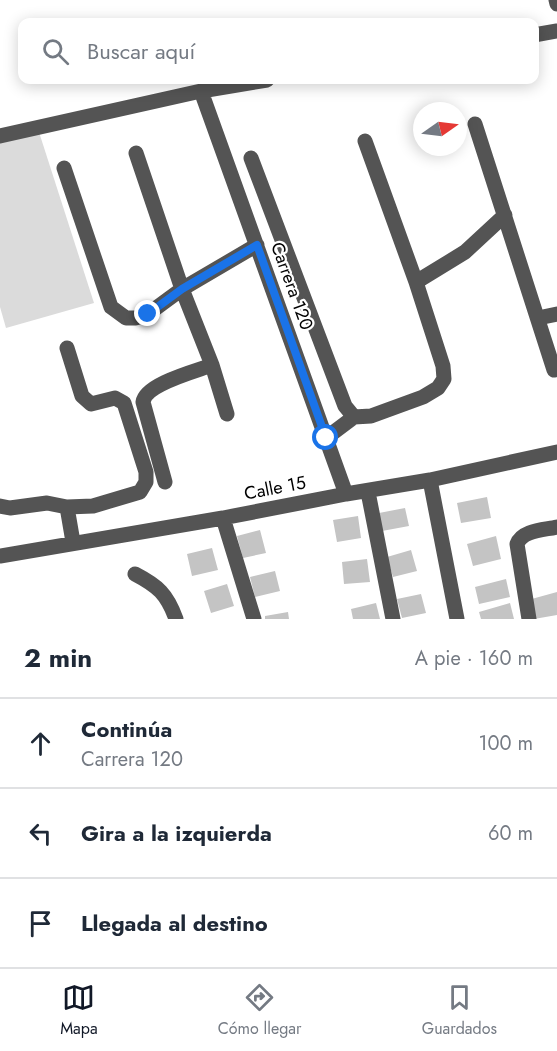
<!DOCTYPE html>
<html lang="es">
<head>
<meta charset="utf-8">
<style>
  :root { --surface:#fff; --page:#f6f6f7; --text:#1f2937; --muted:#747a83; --line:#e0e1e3; --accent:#111827 }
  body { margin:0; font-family:Jost,sans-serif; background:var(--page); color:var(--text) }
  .compass { position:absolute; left:413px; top:102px; width:54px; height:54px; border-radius:50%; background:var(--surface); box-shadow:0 3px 15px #0003; rotate:76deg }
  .stop { position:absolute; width:18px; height:18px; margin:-14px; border:4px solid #1a73e8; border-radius:50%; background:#fff }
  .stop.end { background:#1a73e8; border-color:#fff; box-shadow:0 2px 6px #0008 }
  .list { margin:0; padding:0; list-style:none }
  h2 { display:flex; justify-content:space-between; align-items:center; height:78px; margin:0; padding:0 24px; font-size:26px }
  h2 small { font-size:20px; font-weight:400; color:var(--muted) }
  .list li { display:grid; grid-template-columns:39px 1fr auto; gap:18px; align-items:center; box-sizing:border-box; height:90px; padding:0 24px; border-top:2px solid var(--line) }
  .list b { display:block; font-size:22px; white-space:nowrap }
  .list p { margin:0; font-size:20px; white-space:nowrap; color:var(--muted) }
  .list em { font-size:20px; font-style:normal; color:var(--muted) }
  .icon { flex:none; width:33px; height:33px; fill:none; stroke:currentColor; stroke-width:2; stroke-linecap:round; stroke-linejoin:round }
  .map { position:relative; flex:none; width:557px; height:619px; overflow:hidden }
  .search { position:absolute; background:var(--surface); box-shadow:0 3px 15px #0003; left:18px; right:18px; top:18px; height:66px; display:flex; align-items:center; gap:15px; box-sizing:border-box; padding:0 21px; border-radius:12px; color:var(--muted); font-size:22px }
  .sheet { height:348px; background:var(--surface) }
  nav { display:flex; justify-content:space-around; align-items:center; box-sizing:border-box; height:84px; border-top:2px solid var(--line); background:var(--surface); font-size:16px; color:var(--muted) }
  nav a { display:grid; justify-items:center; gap:3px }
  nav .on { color:var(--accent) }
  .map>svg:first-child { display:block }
</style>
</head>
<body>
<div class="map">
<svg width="557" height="619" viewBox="0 0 557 619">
  <rect width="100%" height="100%" fill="#fff"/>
  <!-- green -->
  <path fill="#dbdbdb" d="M38,129L94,303L6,328L0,307V136Z"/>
  <!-- building -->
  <path fill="#c4c4c4" d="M487,497L491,518L461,523L457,503Z
    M405,508L409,526L382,531L379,513Z
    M358,516L361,538L337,542L333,520Z
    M260,530L266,553L243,558L237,536Z
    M496,536L501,559L473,566L467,544Z
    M212,548L218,570L192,576L187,554Z
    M411,550L417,571L393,577L387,557Z
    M367,559L370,582L344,584L342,562Z
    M275,571L280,591L255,597L250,577Z
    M506,579L510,597L479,604L475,587Z
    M227,584L234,606L211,613L204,591Z
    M557,592V615L534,619L528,600Z
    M421,594L426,613L402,618L397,599Z
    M376,603L380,619H353L351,609Z
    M510,603L514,619H481L479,612Z
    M288,612L289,619H265V616Z"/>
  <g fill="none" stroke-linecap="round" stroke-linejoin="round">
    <!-- minor -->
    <path stroke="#545454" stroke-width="15" d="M556,0L557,4
      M534,35L557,31
      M201,91L346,494
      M475,124L554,370
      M0,136L201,91L267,80
      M136,153L182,289L212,365L227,414
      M251,158L345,406L354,417
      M64,168L111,307L126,318H136L148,314L182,289L257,245
      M416,282L465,252L505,215
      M538,318L557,314
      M326,438L354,417L371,416L423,397L438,388L444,379L443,366L416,282L365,141
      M430,480L457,619
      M165,482L143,402C145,384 196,371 212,365
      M368,492L393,619
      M0,506L10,508L47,503L67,507L93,506L140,492L146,482V472L124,403L115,398L91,404L82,396L67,348
      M67,507L73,542
      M223,518L254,619
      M0,556L223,518L346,494L430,480L557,452
      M135,574C158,586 167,594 176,619
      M529,619L517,544C522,530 544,530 557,527"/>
  </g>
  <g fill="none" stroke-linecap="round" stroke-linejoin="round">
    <!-- route -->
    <path stroke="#1a73e8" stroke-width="8" d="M148,314L182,289L257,245L326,438"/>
  </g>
  <g text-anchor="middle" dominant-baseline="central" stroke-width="4.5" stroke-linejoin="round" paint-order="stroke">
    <!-- street labels -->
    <g font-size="18" fill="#000" stroke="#fff">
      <text transform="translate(292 286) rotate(70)">Carrera 120</text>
      <text transform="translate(275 488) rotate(-11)">Calle 15</text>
    </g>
  </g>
</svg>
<svg class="compass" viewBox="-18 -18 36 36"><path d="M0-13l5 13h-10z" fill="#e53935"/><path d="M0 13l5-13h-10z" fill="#747a83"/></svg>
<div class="stop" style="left:326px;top:438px"></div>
<div class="stop end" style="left:148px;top:314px"></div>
<div class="search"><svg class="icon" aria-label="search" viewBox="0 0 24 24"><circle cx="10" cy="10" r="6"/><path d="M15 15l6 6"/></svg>Buscar aquí</div>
</div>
<section class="sheet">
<h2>2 min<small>A pie · 160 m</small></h2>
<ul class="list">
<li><svg class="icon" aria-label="ahead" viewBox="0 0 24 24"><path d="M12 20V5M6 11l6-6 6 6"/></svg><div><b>Continúa</b><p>Carrera 120</p></div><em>100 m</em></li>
<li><svg class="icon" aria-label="left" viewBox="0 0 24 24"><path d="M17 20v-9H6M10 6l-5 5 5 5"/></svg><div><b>Gira a la izquierda</b></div><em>60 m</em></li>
<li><svg class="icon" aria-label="arrive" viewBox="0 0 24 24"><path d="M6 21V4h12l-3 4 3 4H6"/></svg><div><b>Llegada al destino</b></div></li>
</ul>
</section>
<nav>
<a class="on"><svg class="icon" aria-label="map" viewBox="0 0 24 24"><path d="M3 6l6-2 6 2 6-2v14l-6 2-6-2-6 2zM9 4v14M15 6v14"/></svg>Mapa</a>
<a><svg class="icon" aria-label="directions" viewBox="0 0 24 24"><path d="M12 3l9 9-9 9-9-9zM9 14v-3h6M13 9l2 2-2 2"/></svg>Cómo llegar</a>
<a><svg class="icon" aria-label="saved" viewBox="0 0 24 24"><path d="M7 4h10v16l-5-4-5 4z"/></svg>Guardados</a>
</nav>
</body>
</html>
